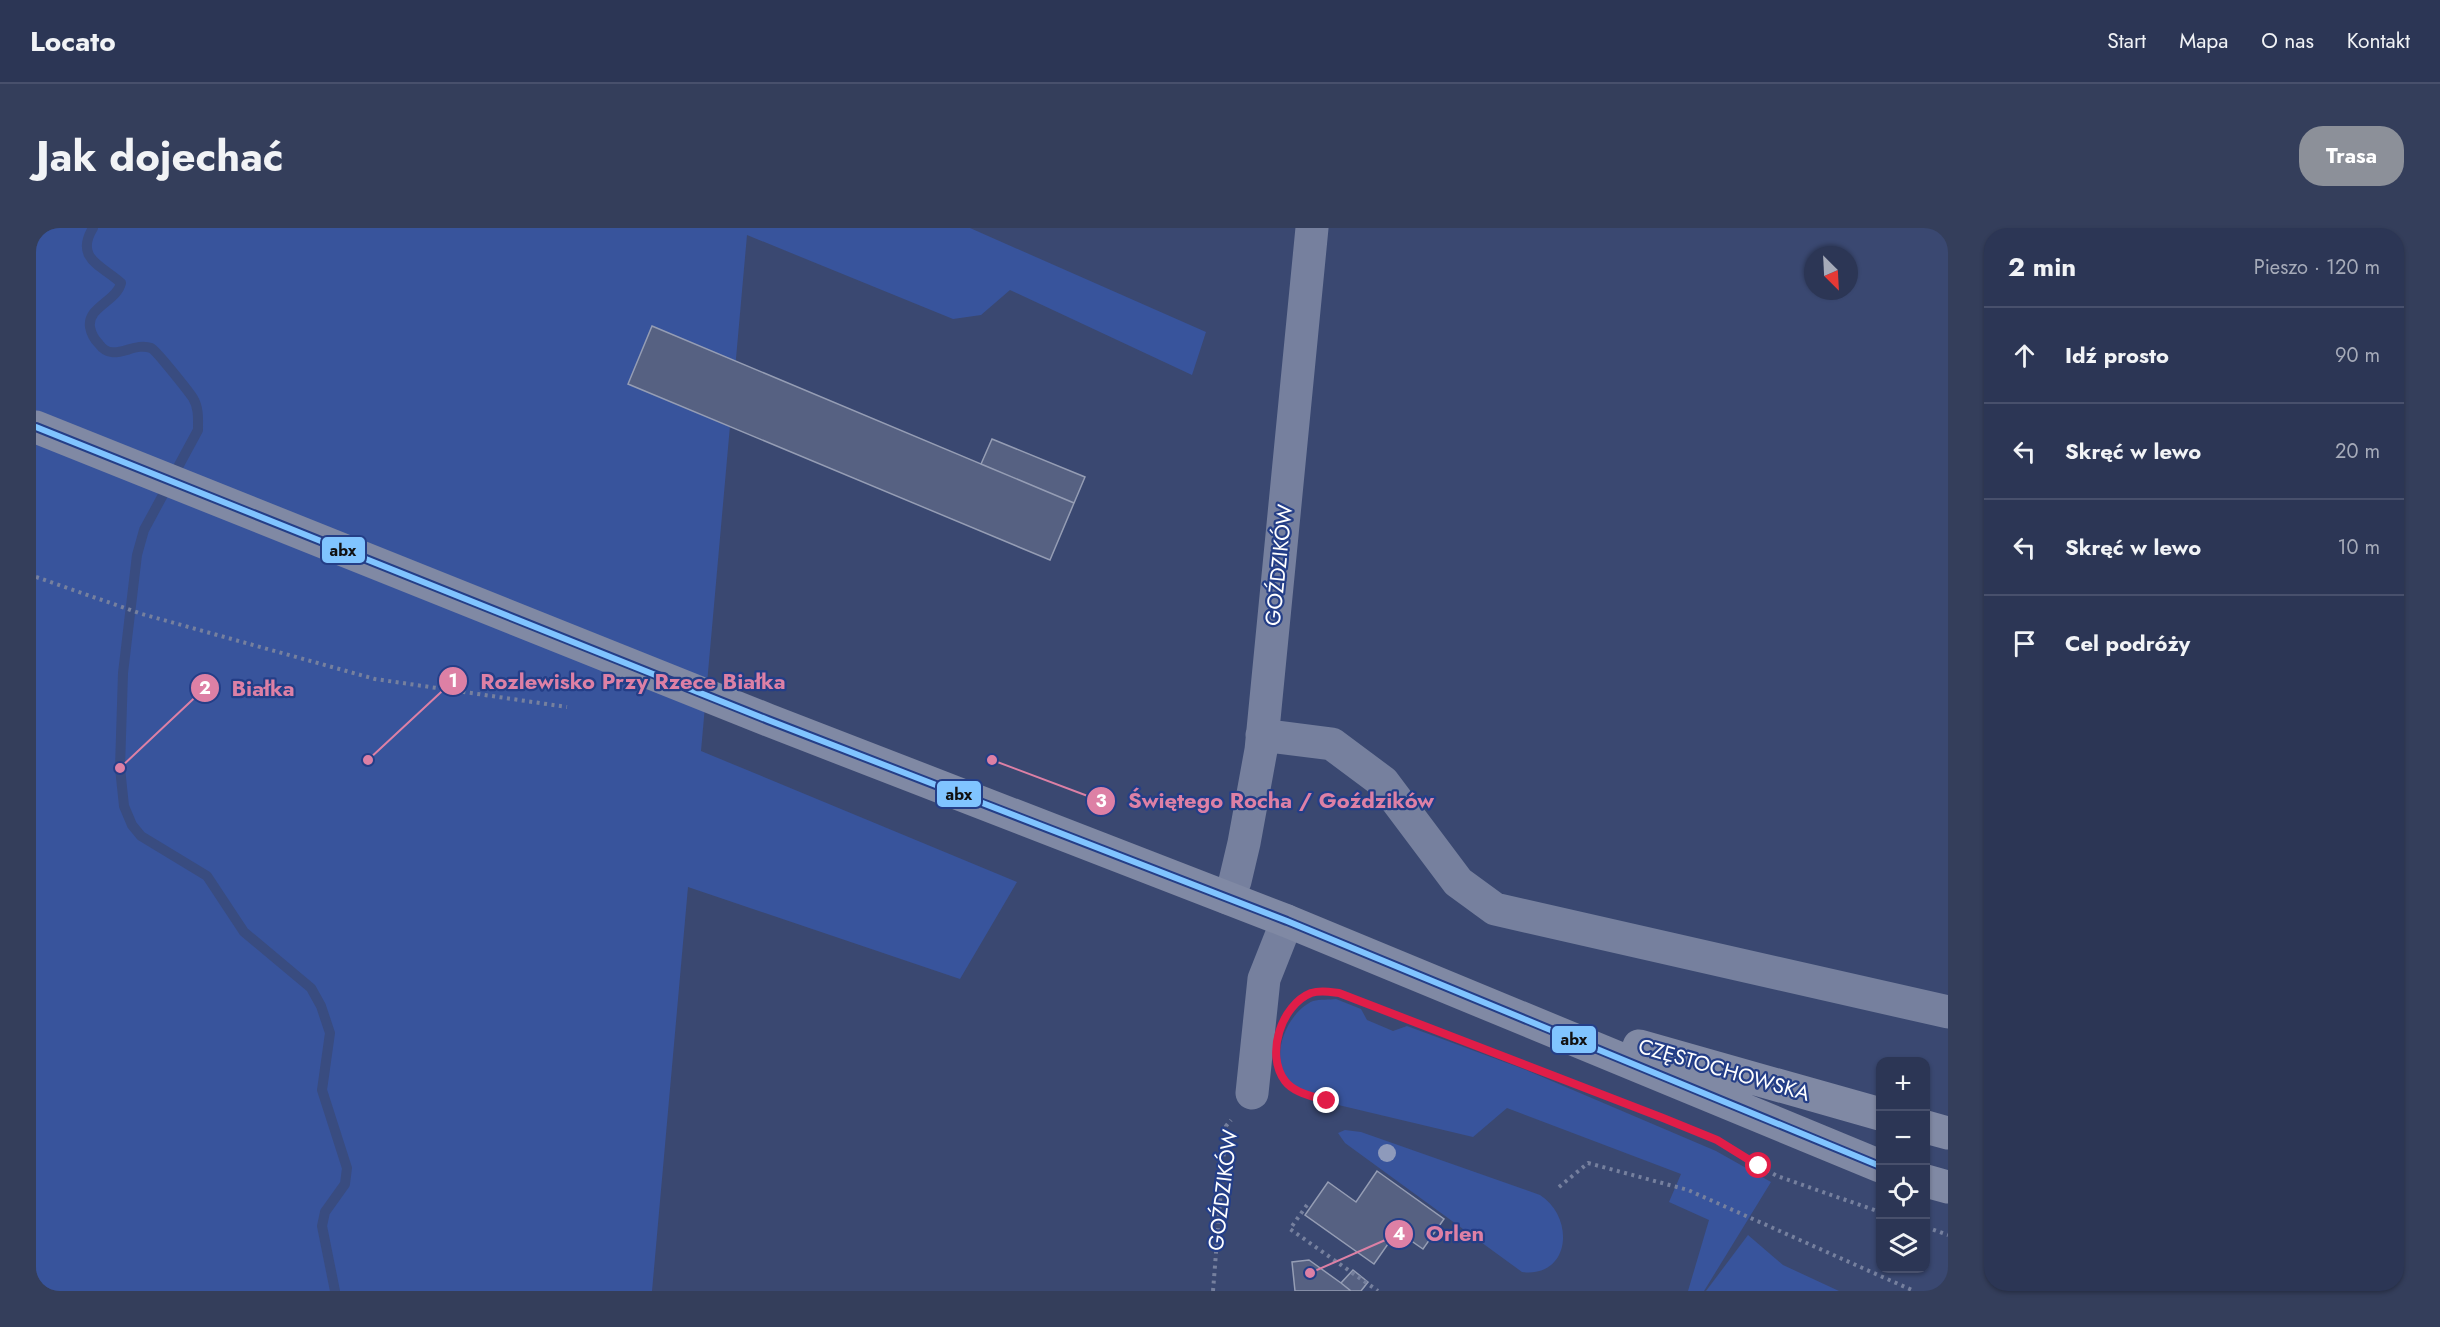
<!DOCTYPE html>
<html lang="pl">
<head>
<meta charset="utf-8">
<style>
  :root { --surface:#2c3655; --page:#343e5b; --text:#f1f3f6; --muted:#a6abb9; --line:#48506c; --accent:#8c9099 }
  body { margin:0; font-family:Jost,sans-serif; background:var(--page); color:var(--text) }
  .controls { position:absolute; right:18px; bottom:18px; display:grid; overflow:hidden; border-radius:12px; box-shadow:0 2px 4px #0004 }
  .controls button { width:54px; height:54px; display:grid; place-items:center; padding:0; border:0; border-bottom:2px solid var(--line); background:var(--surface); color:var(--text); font:30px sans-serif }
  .compass { position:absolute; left:1768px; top:18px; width:54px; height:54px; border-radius:50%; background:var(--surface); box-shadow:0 2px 4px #0004; rotate:156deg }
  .stop { position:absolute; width:18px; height:18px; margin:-14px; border:4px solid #e11d48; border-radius:50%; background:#fff }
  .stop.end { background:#e11d48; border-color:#fff; box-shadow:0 2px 6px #0008 }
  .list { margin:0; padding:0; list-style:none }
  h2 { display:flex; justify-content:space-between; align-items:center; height:78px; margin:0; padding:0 24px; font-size:26px }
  h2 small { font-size:20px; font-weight:400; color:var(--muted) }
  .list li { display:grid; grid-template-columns:39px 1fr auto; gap:18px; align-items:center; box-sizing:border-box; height:96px; padding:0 24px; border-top:2px solid var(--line) }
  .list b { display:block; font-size:22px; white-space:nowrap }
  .list em { font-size:20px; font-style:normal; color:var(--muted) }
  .icon { flex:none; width:33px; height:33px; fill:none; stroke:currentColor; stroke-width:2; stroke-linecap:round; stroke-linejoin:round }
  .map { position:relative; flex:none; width:1912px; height:1063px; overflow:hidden; border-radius:24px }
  header { display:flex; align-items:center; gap:36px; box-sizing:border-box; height:84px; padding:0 30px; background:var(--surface); border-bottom:2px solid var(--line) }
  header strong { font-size:28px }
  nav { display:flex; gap:33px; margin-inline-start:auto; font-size:21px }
  .intro { display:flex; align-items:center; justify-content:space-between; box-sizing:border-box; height:144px; padding:0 36px }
  h1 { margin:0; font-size:42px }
  .button { padding:15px 27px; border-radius:24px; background:var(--accent); color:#fff; font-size:21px; font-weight:700 }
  main { display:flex; gap:36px; padding:0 36px }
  aside { flex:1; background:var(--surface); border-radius:24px; box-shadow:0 2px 4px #0004 }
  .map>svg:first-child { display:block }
</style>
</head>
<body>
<header>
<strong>Locato</strong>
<nav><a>Start</a><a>Mapa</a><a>O nas</a><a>Kontakt</a></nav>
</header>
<div class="intro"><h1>Jak dojechać</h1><a class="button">Trasa</a></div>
<main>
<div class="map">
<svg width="1912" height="1063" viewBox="0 0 1912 1063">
  <rect width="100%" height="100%" fill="#3a4871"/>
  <!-- green -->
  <path fill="#38549c" d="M0,0H934L1170,104L1156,147L974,62L945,87L917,91L711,7L665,523L981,654L924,751L652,659L616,1063H0Z
    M1300,771L1325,781L1331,792L1357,803L1371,798L1490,842L1680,923L1735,954L1668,1063H1652L1673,992L1633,974L1645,946L1471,880L1437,909L1294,875V869C1282,867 1268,865 1259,858C1229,837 1249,785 1277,773C1284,771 1293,772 1300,771Z
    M1309,902L1325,904L1504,967C1539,989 1535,1050 1486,1044L1309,915L1302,905Z
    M1712,1007L1747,1037L1803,1063H1670Z"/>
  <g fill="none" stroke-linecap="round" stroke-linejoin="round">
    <!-- stream -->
    <path stroke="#394c80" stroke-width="10" d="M57,0C38,31 67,38 85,55C81,73 51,79 54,99C55,105 59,112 63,116C77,136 97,113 115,120C120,122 153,164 157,170C163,180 162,191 162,202L108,302L101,327L87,445L84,540L88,578L96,597L105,608L171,648L208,704L275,760L285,778L294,805L286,862L311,940L309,956L289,984L286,998L299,1063"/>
  </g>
  <!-- building -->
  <path fill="#566182" stroke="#959db4" stroke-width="1.5" d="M616,98L1038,275L1014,332L592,156Z
    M956,211L1049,249L1038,275L945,236Z
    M1341,943L1408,991L1387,1021L1361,1003L1338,1036L1269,987L1292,954L1320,974Z
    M1273,1032L1305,1055L1315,1063H1259L1256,1034Z
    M1317,1042L1332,1054L1325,1063H1315L1305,1055Z"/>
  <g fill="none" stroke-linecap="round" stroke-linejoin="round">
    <!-- path -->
    <path stroke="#76809e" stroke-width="4" stroke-dasharray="3 4.5" stroke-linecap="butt" d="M0,349L106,386L339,451L531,479
      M1259,775C1274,764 1285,763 1303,765L1681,912L1741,948L1844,984
      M1252,856L1257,861L1291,873
      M1523,959L1552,935L1652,962L1878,1063
      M1271,977L1254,1001L1342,1063
      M1890,999L1912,1007
      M1177,1063L1190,898L1195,892"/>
    <!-- minor -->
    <path stroke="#76809e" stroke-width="33" d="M1226,507L1296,516L1347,554L1422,654L1459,681L1912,784
      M1192,670L1199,653L1208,615L1225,522L1276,0
      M1216,865L1228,751L1251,693"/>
    <!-- major -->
    <path stroke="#8089a4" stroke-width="33" d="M0,199L732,492L1251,693L1844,938
      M1603,818L1844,886
      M1890,899L1912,905
      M1890,953L1912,959"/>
    <!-- bus-1 casing -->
    <g stroke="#243e87" stroke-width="10">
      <path id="bus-1" d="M0,199L732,492L1251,693L1844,938"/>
    </g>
    <!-- bus-1 -->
    <use href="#bus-1" stroke="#80c4ff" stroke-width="6"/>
  </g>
  <!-- trees -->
  <circle fill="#8e9abb" cx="1351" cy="925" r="9"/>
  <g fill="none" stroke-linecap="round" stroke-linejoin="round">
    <!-- route -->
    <path stroke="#e11d48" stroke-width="8" d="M1291,873C1277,868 1258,865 1249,853C1229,827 1245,777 1275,765C1285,762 1294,764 1303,765L1627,890L1681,912L1723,938"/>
  </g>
  <g text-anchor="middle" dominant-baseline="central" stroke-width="4.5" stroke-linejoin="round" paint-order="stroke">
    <!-- street labels -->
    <g font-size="21" fill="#fff" stroke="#243e87">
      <text transform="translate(1243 337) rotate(-84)">GOŹDZIKÓW</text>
      <text transform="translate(1688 842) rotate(16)">CZĘSTOCHOWSKA</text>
      <text transform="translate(1187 962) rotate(-83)">GOŹDZIKÓW</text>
    </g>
  </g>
  <!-- callouts -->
  <path fill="none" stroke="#dd80a5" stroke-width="2" d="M332 532L417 453M84 540L169 460M956 532L1065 573M1274 1045L1363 1006"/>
  <g fill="#dd80a5" stroke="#243e87" stroke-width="2">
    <circle cx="332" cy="532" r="6"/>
    <circle cx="84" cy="540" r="6"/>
    <circle cx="956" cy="532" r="6"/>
    <circle cx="1274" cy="1045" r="6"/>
    <circle cx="417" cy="453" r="15"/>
    <circle cx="169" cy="460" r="15"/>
    <circle cx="1065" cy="573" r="15"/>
    <circle cx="1363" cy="1006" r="15"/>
  </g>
  <g font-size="18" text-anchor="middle" font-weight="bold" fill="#fff">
    <text x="417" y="459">1</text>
    <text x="169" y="466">2</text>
    <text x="1065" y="579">3</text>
    <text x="1363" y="1012">4</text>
  </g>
  <g font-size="22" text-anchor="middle" font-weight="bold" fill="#dd80a5" stroke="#243e87" stroke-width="4.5" stroke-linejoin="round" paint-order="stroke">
    <text x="597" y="461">Rozlewisko Przy Rzece Białka</text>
    <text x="227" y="468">Białka</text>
    <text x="1245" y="580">Świętego Rocha / Goździków</text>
    <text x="1419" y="1013">Orlen</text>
  </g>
  <g stroke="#243e87" stroke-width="2">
    <rect x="285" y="308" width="45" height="28" rx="6" fill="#80c4ff"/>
    <rect x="900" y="552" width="46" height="28" rx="6" fill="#80c4ff"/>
    <rect x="1515" y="797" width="46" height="29" rx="6" fill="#80c4ff"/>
  </g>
  <g font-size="16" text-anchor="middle" font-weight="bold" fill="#111">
    <text x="307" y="328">abx</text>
    <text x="923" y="572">abx</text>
    <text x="1538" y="817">abx</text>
  </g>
</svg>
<div class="controls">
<button>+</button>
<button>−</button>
<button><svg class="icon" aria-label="locate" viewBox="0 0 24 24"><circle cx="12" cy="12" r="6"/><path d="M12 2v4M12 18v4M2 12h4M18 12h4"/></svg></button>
<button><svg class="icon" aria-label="layers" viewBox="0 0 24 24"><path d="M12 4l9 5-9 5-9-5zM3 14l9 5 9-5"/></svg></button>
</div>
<svg class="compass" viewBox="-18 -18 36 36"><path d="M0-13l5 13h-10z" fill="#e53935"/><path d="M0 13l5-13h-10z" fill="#a6abb9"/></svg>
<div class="stop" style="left:1723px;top:938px"></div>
<div class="stop end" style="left:1291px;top:873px"></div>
</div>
<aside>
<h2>2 min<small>Pieszo · 120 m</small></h2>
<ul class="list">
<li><svg class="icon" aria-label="ahead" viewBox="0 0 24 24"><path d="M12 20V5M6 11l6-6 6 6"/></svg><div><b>Idź prosto</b></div><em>90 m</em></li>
<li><svg class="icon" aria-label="left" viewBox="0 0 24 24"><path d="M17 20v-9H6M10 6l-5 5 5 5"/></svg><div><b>Skręć w lewo</b></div><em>20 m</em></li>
<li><svg class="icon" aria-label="left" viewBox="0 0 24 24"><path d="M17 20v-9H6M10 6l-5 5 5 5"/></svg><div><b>Skręć w lewo</b></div><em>10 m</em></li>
<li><svg class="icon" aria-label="arrive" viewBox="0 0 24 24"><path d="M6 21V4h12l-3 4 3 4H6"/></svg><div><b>Cel podróży</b></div></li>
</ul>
</aside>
</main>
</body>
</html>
